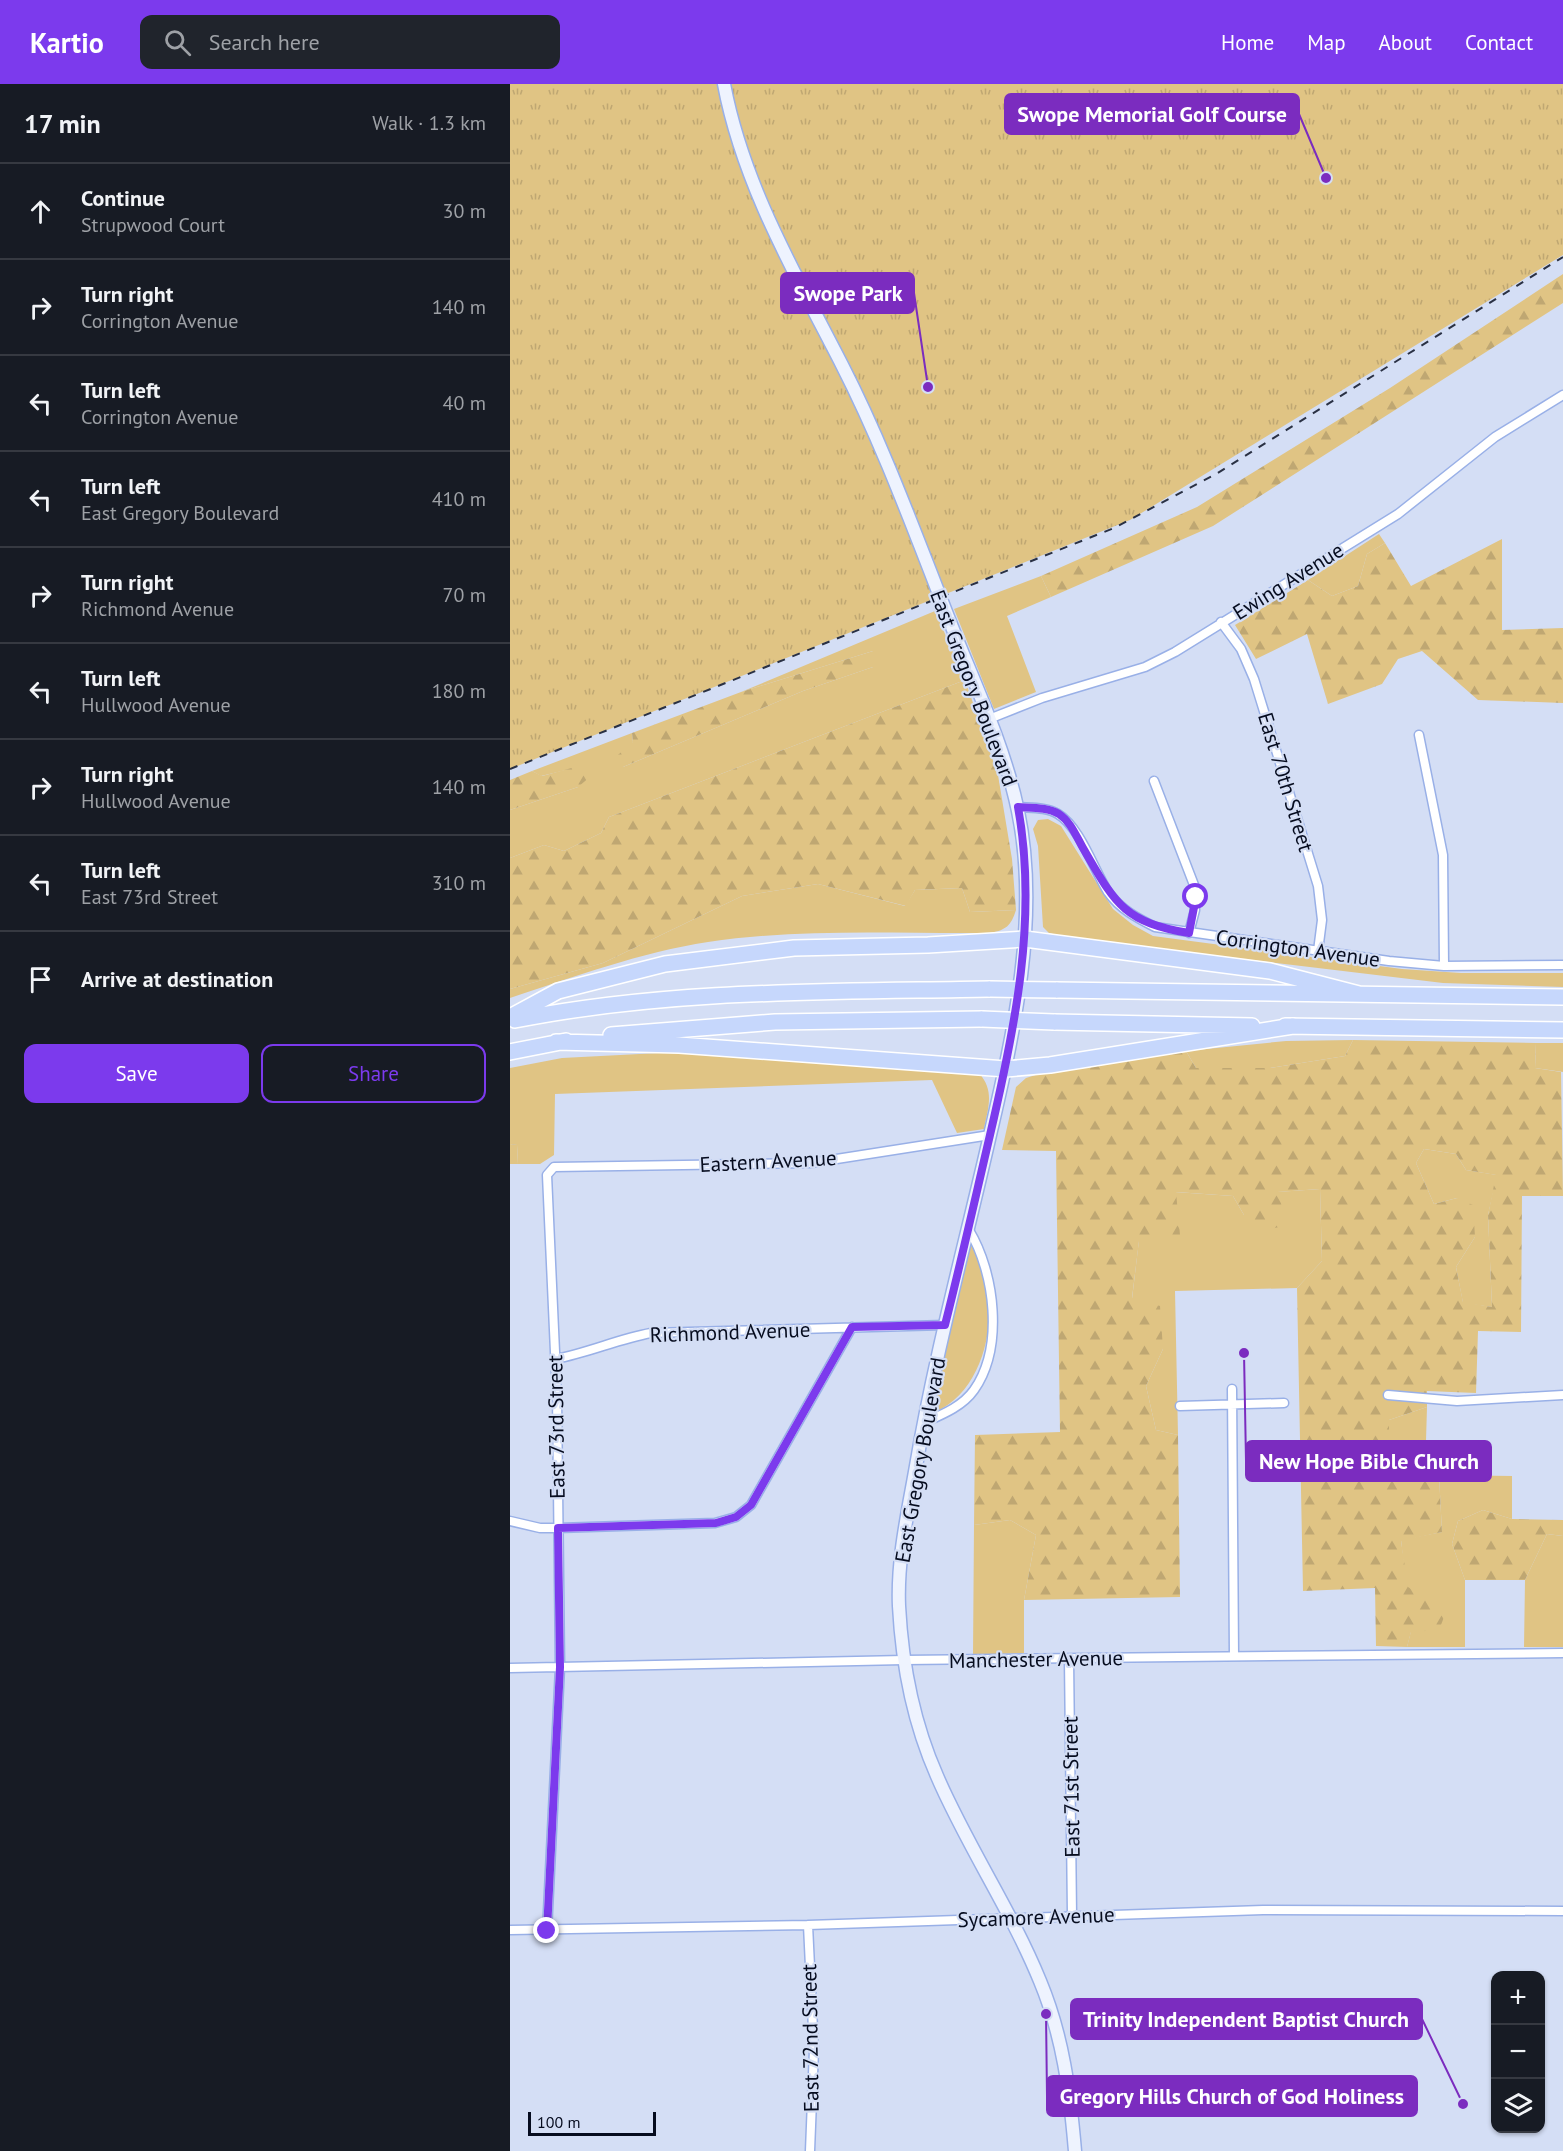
<!DOCTYPE html>
<html lang="en">
<head>
<meta charset="utf-8">
<style>
  :root { --surface:#171b24; --page:#20242c; --text:#f1f3f6; --muted:#9ea1a6; --line:#363941; --accent:#7c3aed }
  body { margin:0; font-family:"PT Sans",sans-serif; background:var(--page); color:var(--text) }
  .controls { position:absolute; right:18px; bottom:18px; display:grid; overflow:hidden; border-radius:12px; box-shadow:0 2px 4px #0004 }
  .controls button { width:54px; height:54px; display:grid; place-items:center; padding:0; border:0; border-bottom:2px solid var(--line); background:var(--surface); color:var(--text); font:30px sans-serif }
  .scale { position:absolute; left:18px; bottom:15px; width:128px; box-sizing:border-box; padding-left:6px; border:3px solid #060c1f; border-top:0; font-size:16px; line-height:21px; white-space:nowrap; color:#060c1f; -webkit-text-stroke:4px #d4def5; paint-order:stroke }
  .stop { position:absolute; width:18px; height:18px; margin:-14px; border:4px solid #7c3aed; border-radius:50%; background:#fff }
  .stop.end { background:#7c3aed; border-color:#fff; box-shadow:0 2px 6px #0008 }
  .list { margin:0; padding:0; list-style:none }
  h2 { display:flex; justify-content:space-between; align-items:center; height:78px; margin:0; padding:0 24px; font-size:26px }
  h2 small { font-size:20px; font-weight:400; color:var(--muted) }
  .list li { display:grid; grid-template-columns:39px 1fr auto; gap:18px; align-items:center; box-sizing:border-box; height:96px; padding:0 24px; border-top:2px solid var(--line) }
  .list b { display:block; font-size:22px; white-space:nowrap }
  .list p { margin:0; font-size:20px; white-space:nowrap; color:var(--muted) }
  .list em { font-size:20px; font-style:normal; color:var(--muted) }
  .actions { display:flex; gap:12px; padding:18px 24px }
  .actions a { flex:1; padding:14px 0; border:2px solid var(--accent); border-radius:12px; text-align:center; font-size:21px; color:var(--accent) }
  .actions .main { background:var(--accent); color:#fff }
  .icon { flex:none; width:33px; height:33px; fill:none; stroke:currentColor; stroke-width:2; stroke-linecap:round; stroke-linejoin:round }
  .map { position:relative; flex:none; width:1053px; height:2067px; overflow:hidden }
  header { display:flex; align-items:center; gap:36px; box-sizing:border-box; height:84px; padding:0 30px; background:var(--accent); color:#fff }
  header strong { font-size:28px }
  nav { display:flex; gap:33px; margin-inline-start:auto; font-size:21px }
  .search { width:420px; height:54px; background:var(--page); display:flex; align-items:center; gap:15px; box-sizing:border-box; padding:0 21px; border-radius:12px; color:var(--muted); font-size:22px }
  main { display:flex }
  aside { flex:1; background:var(--surface) }
  .map>svg:first-child { display:block }
</style>
</head>
<body>
<header>
<strong>Kartio</strong>
<div class="search"><svg class="icon" aria-label="search" viewBox="0 0 24 24"><circle cx="10" cy="10" r="6"/><path d="M15 15l6 6"/></svg>Search here</div>
<nav><a>Home</a><a>Map</a><a>About</a><a>Contact</a></nav>
</header>
<main>
<aside>
<h2>17 min<small>Walk · 1.3 km</small></h2>
<ul class="list">
<li><svg class="icon" aria-label="ahead" viewBox="0 0 24 24"><path d="M12 20V5M6 11l6-6 6 6"/></svg><div><b>Continue</b><p>Strupwood Court</p></div><em>30 m</em></li>
<li><svg class="icon" aria-label="right" viewBox="0 0 24 24"><path d="M7 20v-9h11M14 6l5 5-5 5"/></svg><div><b>Turn right</b><p>Corrington Avenue</p></div><em>140 m</em></li>
<li><svg class="icon" aria-label="left" viewBox="0 0 24 24"><path d="M17 20v-9H6M10 6l-5 5 5 5"/></svg><div><b>Turn left</b><p>Corrington Avenue</p></div><em>40 m</em></li>
<li><svg class="icon" aria-label="left" viewBox="0 0 24 24"><path d="M17 20v-9H6M10 6l-5 5 5 5"/></svg><div><b>Turn left</b><p>East Gregory Boulevard</p></div><em>410 m</em></li>
<li><svg class="icon" aria-label="right" viewBox="0 0 24 24"><path d="M7 20v-9h11M14 6l5 5-5 5"/></svg><div><b>Turn right</b><p>Richmond Avenue</p></div><em>70 m</em></li>
<li><svg class="icon" aria-label="left" viewBox="0 0 24 24"><path d="M17 20v-9H6M10 6l-5 5 5 5"/></svg><div><b>Turn left</b><p>Hullwood Avenue</p></div><em>180 m</em></li>
<li><svg class="icon" aria-label="right" viewBox="0 0 24 24"><path d="M7 20v-9h11M14 6l5 5-5 5"/></svg><div><b>Turn right</b><p>Hullwood Avenue</p></div><em>140 m</em></li>
<li><svg class="icon" aria-label="left" viewBox="0 0 24 24"><path d="M17 20v-9H6M10 6l-5 5 5 5"/></svg><div><b>Turn left</b><p>East 73rd Street</p></div><em>310 m</em></li>
<li><svg class="icon" aria-label="arrive" viewBox="0 0 24 24"><path d="M6 21V4h12l-3 4 3 4H6"/></svg><div><b>Arrive at destination</b></div></li>
</ul>
<div class="actions"><a class="main">Save</a><a>Share</a></div>
</aside>
<div class="map">
<svg width="1053" height="2067" viewBox="0 0 1053 2067">
  <defs>
    <pattern id="forest-firs" width="22" height="20" patternUnits="userSpaceOnUse" patternTransform="scale(1.5)"><rect width="22" height="20" fill="#e0c484"/><path d="M5 1l3.5 6h-7zM16 11l3.5 6h-7z" fill="#bfa772"/></pattern>
    <pattern id="park-tufts" width="24" height="20" patternUnits="userSpaceOnUse" patternTransform="scale(1.5)"><rect width="24" height="20" fill="#e0c484"/><path d="M3 7l-1-3M5 7V3M7 7l1-3M15 17l-1-3M17 17v-4M19 17l1-3" fill="none" stroke="#bfa772"/></pattern>
  </defs>
  <rect width="100%" height="100%" fill="#d4def5"/>
  <!-- green -->
  <path fill="#e0c484" d="M869,450L875,459L857,470L848,502L822,512L798,496Z
    M531,492L541,513L497,532L526,608L484,625L444,525Z
    M425,527L455,596L99,733L91,749L54,767L34,761L0,774V726L68,703L69,683L31,692L22,687L122,649L123,658L113,683L293,607L363,583V567L231,608Z
    M538,735L551,742L603,825L623,841L643,852L892,885L951,889H1053V903L933,899L558,854L539,849L533,843L528,762L523,745L528,736Z
    M308,800L395,822L405,806L452,804L460,828L506,826C501,842 496,846 480,849C387,850 290,844 198,858C132,868 63,893 0,914V905L93,879L232,812Z
    M843,956L835,972L760,984H686L676,967L776,957Z
    M1026,959H1053V988L1025,984Z
    M188,967L469,989C485,1007 478,1024 474,1045L447,1049L422,996L45,1010L44,1071L30,1080H8L7,1061L0,1060V984L52,974Z
    M914,1065L946,1070L956,1086L987,1091L978,1131L982,1223L953,1219L946,1183L965,1153L947,1114L924,1120L906,1079Z
    M810,1105L812,1177L787,1204L665,1207L668,1351L646,1346L636,1302L653,1265L622,1215L629,1156L665,1108L723,1112L734,1131L767,1108Z
    M462,1161C466,1171 472,1181 475,1191C488,1238 473,1308 425,1328L422,1324L458,1165Z
    M917,1323L915,1391L879,1381V1336Z
    M929,1391L1002,1392V1435L973,1426L948,1437L942,1460L955,1496V1563H897L901,1547L891,1456L932,1448Z
    M500,1436L526,1451L514,1516V1569L463,1571L464,1441Z
    M1037,1450L1053,1452V1563H1014L1015,1496Z"/>
  <!-- forest -->
  <path fill="url(#forest-firs)" fill-rule="evenodd" d="M1053,190V219L703,442L541,513L531,492L687,423L880,304Z
    M992,455V546L1053,544V619L968,616L912,567L888,575L872,600L818,620L797,550L746,575L725,541L798,496L822,512L848,502L857,470L875,459L901,502Z
    M363,567V583L293,607L113,683L102,676L123,658L122,649L231,608Z
    M455,596L488,691L502,775L506,826L460,828L452,804L405,806L396,822L308,800L232,812L93,879L0,905V774L34,761L54,767L91,749L99,733Z
    M69,682L81,692L68,703L0,726V696L22,687L32,692Z
    M843,956L1026,959L1025,984L1051,988L1053,1112H1012L1011,1248L968,1247L966,1309L917,1307V1323L879,1336V1381L915,1391H929L932,1448L891,1457L898,1503L936,1528L929,1546L901,1548L897,1563L866,1562L865,1504L793,1507L787,1204L812,1177L810,1105L768,1108L777,1141L757,1146L734,1131L723,1112L666,1108L670,1151L629,1157L622,1214L650,1222L653,1265L636,1302L646,1346L668,1351L670,1513L514,1516L526,1451L500,1436L464,1441L465,1351L550,1348L546,1067L492,1066L506,1003L516,994L532,989L676,967L686,984H760L835,972ZM914,1065L946,1070L956,1086L986,1091L978,1131L982,1223L953,1218L946,1183L965,1153L963,1121L947,1114L924,1120L906,1079Z
    M0,1060L7,1061L8,1080H0Z
    M973,1426L1002,1435L1053,1436V1452L1037,1450L1015,1496H955L942,1460L948,1437Z"/>
  <!-- park -->
  <path fill="url(#park-tufts)" d="M0,0H1053V171L620,436L0,685Z"/>
  <g fill="none" stroke-linecap="round" stroke-linejoin="round">
    <!-- minor casing -->
    <g stroke="#99b0e7" stroke-width="11">
      <path id="minor" d="M711,538L731,565L744,595L808,802L812,836L808,867
        M479,635L532,614L635,583L665,568L888,430L985,353L1053,311
        M909,651L933,771L934,882
        M644,697L684,801L685,826L679,849
        M508,723C521,724 537,723 548,730C570,743 584,786 598,808C610,825 627,834 645,843L879,877L934,882L1053,881
        M45,1275C78,1269 108,1255 141,1249L435,1241
        M722,1305L724,1572
        M878,1311L947,1317L1053,1311
        M670,1322L774,1319
        M413,1339C431,1331 452,1323 464,1306C494,1263 485,1189 459,1146
        M0,1437L30,1444H48L205,1439L226,1433L241,1421L342,1243
        M559,1575L562,1831
        M0,1584L394,1576L1053,1569
        M298,1841L304,1966L300,2067
        M0,1846L298,1841L753,1826L1053,1827
        M37,1847L50,1583L47,1312L37,1091L44,1083L301,1079L480,1051"/>
    </g>
    <!-- secondary casing -->
    <g stroke="#99b0e7" stroke-width="15">
      <path id="secondary" d="M214,0C233,101 286,191 332,281C375,365 407,455 442,543C466,603 495,664 508,727C530,832 504,948 480,1051C455,1161 425,1270 406,1382C398,1428 387,1475 389,1522C392,1579 404,1640 427,1692C457,1762 501,1826 530,1897C553,1952 560,2008 565,2067"/>
    </g>
    <!-- motorway casing -->
    <g stroke="#fff" stroke-width="18">
      <path id="motorway" d="M546,906L1053,913
        M0,933L48,907L155,880L284,864L418,861L515,855L760,887L849,910
        M5,936C162,905 321,908 480,905
        M544,938L742,942
        M775,942L1053,946
        M101,951L265,938L472,935
        M46,958L169,961L496,985L540,981L783,942
        M0,968L56,957"/>
    </g>
    <!-- minor -->
    <use href="#minor" stroke="#fff" stroke-width="8"/>
    <!-- secondary -->
    <use href="#secondary" stroke="#eef3fe" stroke-width="12"/>
    <!-- motorway -->
    <use href="#motorway" stroke="#c6d7fc" stroke-width="15"/>
    <!-- rail -->
    <path stroke="#2a3144" stroke-width="2" stroke-dasharray="8 8" stroke-linecap="butt" d="M0,685L604,444L706,390L1053,173"/>
    <!-- motorway-bridge casing -->
    <g stroke="#fff" stroke-width="18" stroke-linecap="butt">
      <path id="motorway-bridge" d="M480,905L546,906
        M472,935L544,938"/>
    </g>
    <!-- motorway-bridge -->
    <use href="#motorway-bridge" stroke="#c6d7fc" stroke-width="15"/>
  </g>
  <g fill="none" stroke-linecap="round" stroke-linejoin="round">
    <!-- route -->
    <path stroke="#7c3aed" stroke-width="8" d="M37,1847L50,1583L48,1444L206,1439L226,1433L241,1421L342,1243L435,1241C451,1178 465,1115 480,1051C505,944 528,833 508,723C521,724 537,723 549,730C561,738 566,752 573,764C605,819 613,838 679,849L686,813"/>
  </g>
  <g text-anchor="middle" dominant-baseline="central" stroke-width="4.5" stroke-linejoin="round" paint-order="stroke">
    <!-- street labels -->
    <g font-size="21" fill="#060c1f" stroke="#d4def5">
      <text transform="translate(778 497) rotate(-32)">Ewing Avenue</text>
      <text transform="translate(464 604) rotate(69)">East Gregory Boulevard</text>
      <text transform="translate(776 698) rotate(73)">East 70th Street</text>
      <text transform="translate(788 864) rotate(8)">Corrington Avenue</text>
      <text transform="translate(258 1077) rotate(-3)">Eastern Avenue</text>
      <text transform="translate(220 1248) rotate(-2)">Richmond Avenue</text>
      <text transform="translate(46 1343) rotate(-91)">East 73rd Street</text>
      <text transform="translate(410 1376) rotate(-80)">East Gregory Boulevard</text>
      <text transform="translate(526 1575) rotate(-1)">Manchester Avenue</text>
      <text transform="translate(561 1703) rotate(-91)">East 71st Street</text>
      <text transform="translate(526 1833) rotate(-2)">Sycamore Avenue</text>
      <text transform="translate(300 1954) rotate(-91)">East 72nd Street</text>
    </g>
  </g>
  <!-- callouts -->
  <path fill="none" stroke="#7b2cbf" stroke-width="2" d="M816 94L789 30M418 303L404 209M734 1269L736 1377M953 2020L912 1935M536 1930L537 2012"/>
  <g fill="#7b2cbf" stroke="#d4def5" stroke-width="2">
    <circle cx="816" cy="94" r="6"/>
    <circle cx="418" cy="303" r="6"/>
    <circle cx="734" cy="1269" r="6"/>
    <circle cx="953" cy="2020" r="6"/>
    <circle cx="536" cy="1930" r="6"/>
  </g>
  <g fill="#7b2cbf" stroke="#7b2cbf" stroke-width="2">
    <rect x="495" y="10" width="294" height="40" rx="6"/>
    <rect x="271" y="189" width="133" height="40" rx="6"/>
    <rect x="736" y="1357" width="245" height="40" rx="6"/>
    <rect x="561" y="1915" width="351" height="40" rx="6"/>
    <rect x="537" y="1992" width="370" height="40" rx="6"/>
  </g>
  <g font-size="22" text-anchor="middle" font-weight="bold" fill="#fff">
    <text x="642" y="38">Swope Memorial Golf Course</text>
    <text x="338" y="217">Swope Park</text>
    <text x="859" y="1385">New Hope Bible Church</text>
    <text x="736" y="1943">Trinity Independent Baptist Church</text>
    <text x="722" y="2020">Gregory Hills Church of God Holiness</text>
  </g>
</svg>
<div class="controls">
<button>+</button>
<button>−</button>
<button><svg class="icon" aria-label="layers" viewBox="0 0 24 24"><path d="M12 4l9 5-9 5-9-5zM3 14l9 5 9-5"/></svg></button>
</div>
<div class="scale">100 m</div>
<div class="stop" style="left:686px;top:813px"></div>
<div class="stop end" style="left:37px;top:1847px"></div>
</div>
</main>
</body>
</html>
